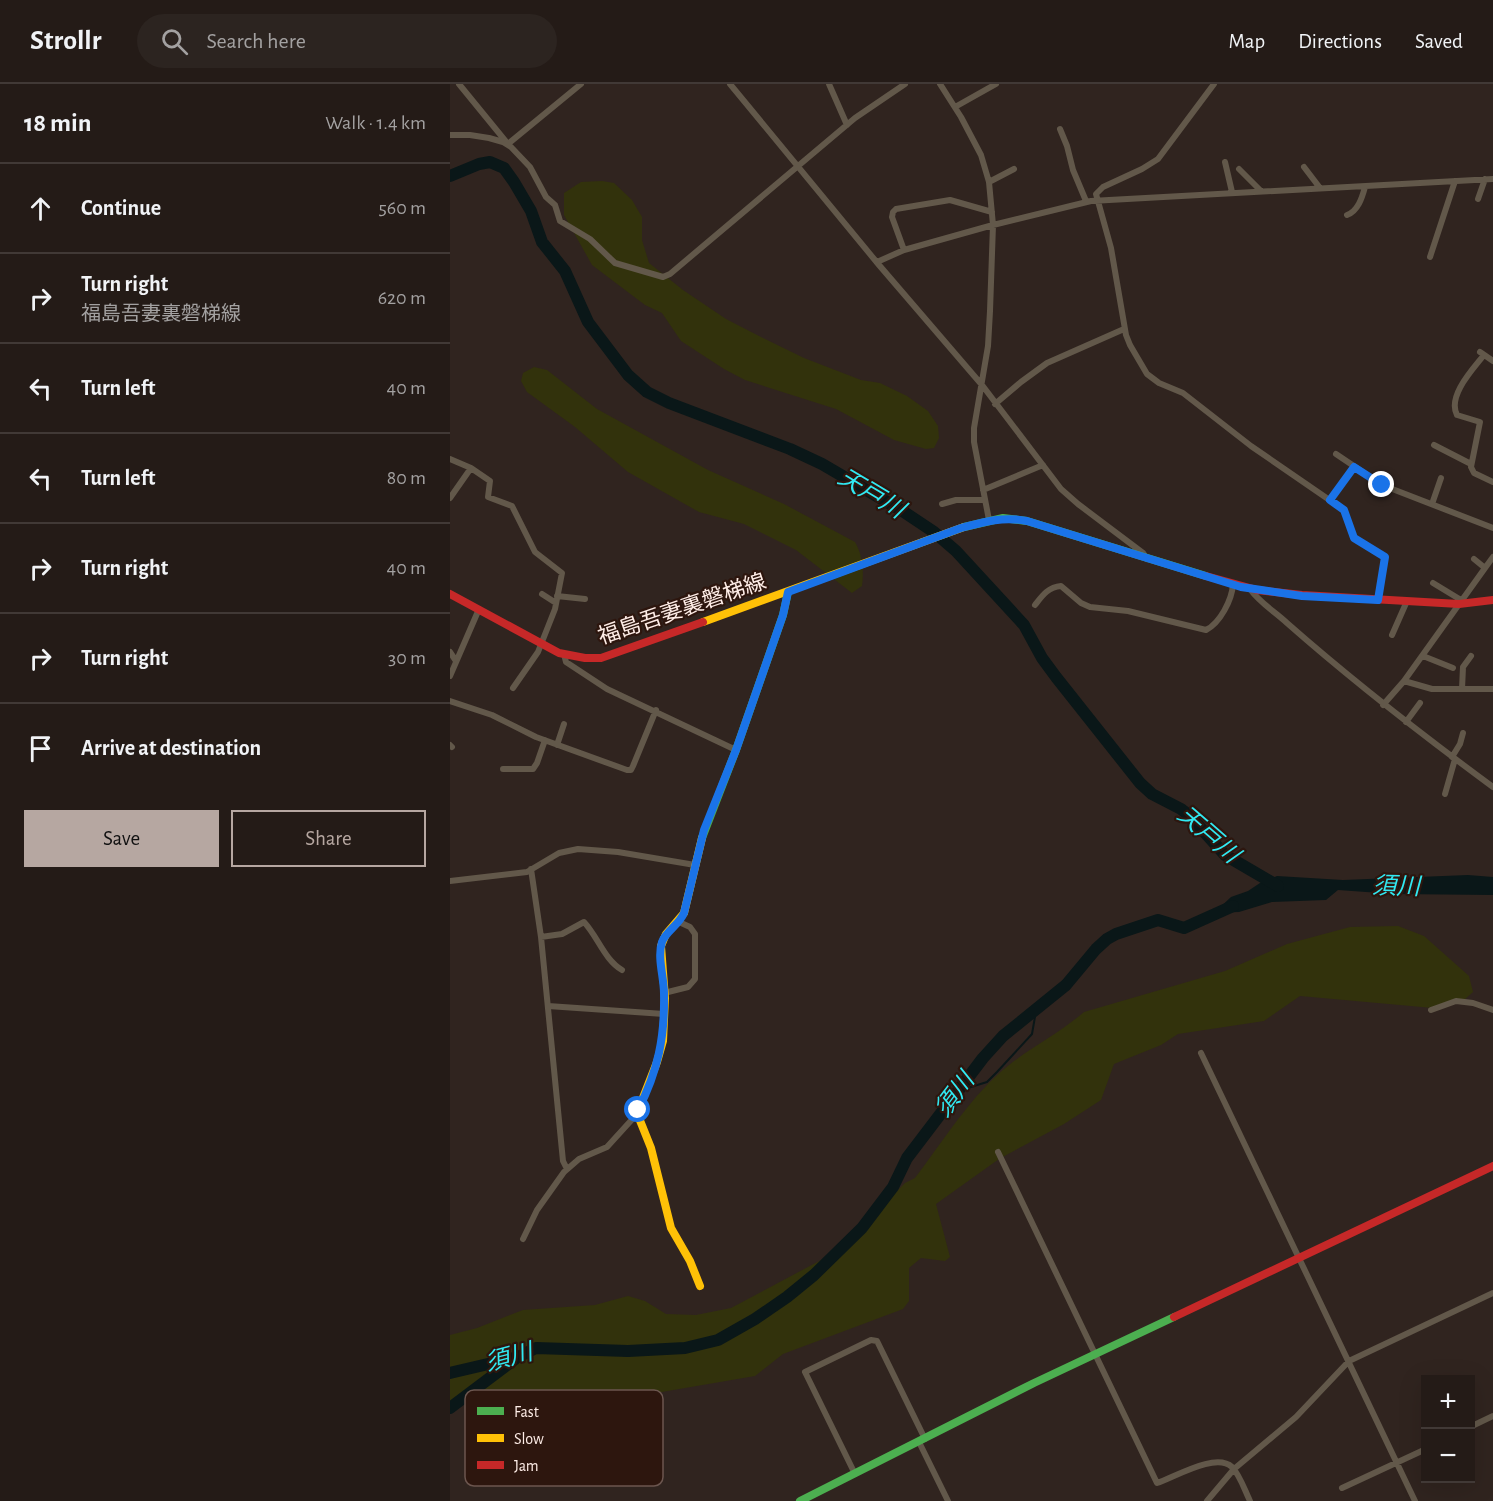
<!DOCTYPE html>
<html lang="en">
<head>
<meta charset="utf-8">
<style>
  :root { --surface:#241b17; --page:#2c2420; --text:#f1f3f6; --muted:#a3a1a1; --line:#413936; --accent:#b6a7a1 }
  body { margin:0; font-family:"Alegreya Sans","Noto Sans JP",sans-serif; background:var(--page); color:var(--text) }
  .controls { position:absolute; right:18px; bottom:18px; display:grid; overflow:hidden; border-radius:0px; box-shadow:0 6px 24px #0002 }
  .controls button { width:54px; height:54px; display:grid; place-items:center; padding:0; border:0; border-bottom:2px solid var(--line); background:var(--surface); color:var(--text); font:30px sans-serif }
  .stop { position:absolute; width:18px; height:18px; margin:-14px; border:4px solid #1a73e8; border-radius:50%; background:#fff }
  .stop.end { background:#1a73e8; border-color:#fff; box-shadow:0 2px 6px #0008 }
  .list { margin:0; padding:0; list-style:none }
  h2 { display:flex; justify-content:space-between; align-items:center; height:78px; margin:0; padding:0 24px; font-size:26px }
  h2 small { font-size:20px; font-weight:400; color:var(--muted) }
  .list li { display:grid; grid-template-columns:39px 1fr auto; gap:18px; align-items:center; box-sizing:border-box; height:90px; padding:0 24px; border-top:2px solid var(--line) }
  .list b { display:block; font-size:22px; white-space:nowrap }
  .list p { margin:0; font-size:20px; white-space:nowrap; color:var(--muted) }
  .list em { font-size:20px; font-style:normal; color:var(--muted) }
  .actions { display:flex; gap:12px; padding:18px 24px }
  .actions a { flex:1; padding:14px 0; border:2px solid var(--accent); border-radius:0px; text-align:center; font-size:21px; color:var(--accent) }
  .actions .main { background:var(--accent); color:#111 }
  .icon { flex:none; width:33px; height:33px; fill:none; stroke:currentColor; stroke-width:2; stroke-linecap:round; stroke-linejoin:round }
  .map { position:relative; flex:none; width:1043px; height:1417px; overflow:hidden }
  header { display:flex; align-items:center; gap:36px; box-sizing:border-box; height:84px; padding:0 30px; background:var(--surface); border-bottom:2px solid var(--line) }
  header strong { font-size:28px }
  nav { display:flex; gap:33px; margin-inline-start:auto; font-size:21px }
  .search { width:420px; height:54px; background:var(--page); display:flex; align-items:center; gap:15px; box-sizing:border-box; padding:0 21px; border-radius:33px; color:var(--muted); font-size:22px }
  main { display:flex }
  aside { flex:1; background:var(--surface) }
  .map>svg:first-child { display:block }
</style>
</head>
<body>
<header>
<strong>Strollr</strong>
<div class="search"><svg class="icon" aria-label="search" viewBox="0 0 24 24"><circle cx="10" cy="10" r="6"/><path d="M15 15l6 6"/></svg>Search here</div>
<nav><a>Map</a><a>Directions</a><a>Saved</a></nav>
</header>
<main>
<aside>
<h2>18 min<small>Walk · 1.4 km</small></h2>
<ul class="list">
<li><svg class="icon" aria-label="ahead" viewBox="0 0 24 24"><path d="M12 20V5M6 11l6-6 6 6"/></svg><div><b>Continue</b></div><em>560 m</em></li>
<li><svg class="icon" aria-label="right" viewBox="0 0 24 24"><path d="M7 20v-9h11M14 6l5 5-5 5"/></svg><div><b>Turn right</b><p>福島吾妻裏磐梯線</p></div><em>620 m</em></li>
<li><svg class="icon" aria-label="left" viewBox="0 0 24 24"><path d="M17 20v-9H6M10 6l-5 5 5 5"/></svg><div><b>Turn left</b></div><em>40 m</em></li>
<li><svg class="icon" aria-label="left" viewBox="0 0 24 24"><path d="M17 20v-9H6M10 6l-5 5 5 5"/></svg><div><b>Turn left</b></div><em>80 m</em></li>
<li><svg class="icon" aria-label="right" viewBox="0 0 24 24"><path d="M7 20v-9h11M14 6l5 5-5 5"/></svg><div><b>Turn right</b></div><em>40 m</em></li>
<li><svg class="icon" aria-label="right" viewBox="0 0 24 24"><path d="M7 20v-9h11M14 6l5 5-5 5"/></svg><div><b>Turn right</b></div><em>30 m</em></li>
<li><svg class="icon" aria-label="arrive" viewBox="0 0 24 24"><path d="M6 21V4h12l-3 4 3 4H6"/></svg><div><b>Arrive at destination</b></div></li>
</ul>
<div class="actions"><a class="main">Save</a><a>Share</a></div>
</aside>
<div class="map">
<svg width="1043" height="1417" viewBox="0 0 1043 1417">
  <rect width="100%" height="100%" fill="#30241f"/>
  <!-- green -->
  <path fill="#32320c" d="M152,97L164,99L182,116L192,133V156L199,179L233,206L276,235L309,252L354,274L411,296L430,299L457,312L478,327L488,342L489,354L484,364L476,365L444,356L386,325L295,296L274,285L231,257L212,229L195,221L142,181L114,131V109L131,98Z
    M84,283L97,286L147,325L258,386L334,420L405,458C413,472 414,487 412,502L402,509L346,466L294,440L249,428L178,388L125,343L77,308L71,297L73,289Z
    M948,842L974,852L1019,892L1023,908L1014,916L983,924L850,912L814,937L728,950L711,961L664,980L651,1016L614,1040L549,1075L486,1120L500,1173L495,1177L471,1174L459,1184V1217L453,1225L333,1270L305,1292L206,1309L0,1319V1251L27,1244L73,1226L145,1221L178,1212L195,1217L216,1230L246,1231L281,1224L388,1167L455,1099L465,1094C494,1056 521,1011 559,981C583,962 611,948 634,928L775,887L837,860L900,843Z"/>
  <!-- water -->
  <path fill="#0a1718" d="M1018,791L1043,793V811L944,810L888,806L876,816L822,818L789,828L764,829L781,813L798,807L810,799L827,792L893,796Z"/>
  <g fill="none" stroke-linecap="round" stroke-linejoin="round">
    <!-- stream -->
    <path stroke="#0a1718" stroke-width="2" d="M508,1007L537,998L547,988L582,950L586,927"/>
    <!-- river -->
    <path stroke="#0a1718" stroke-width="12" d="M0,92L29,80L40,78L54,84L64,98L81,127L92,158L115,187L138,238L178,291L197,308L219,319L340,365L372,380L454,428L484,448L506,467L574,541L592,574L606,593L690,699L702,710L731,725L740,732L775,771L828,802
      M0,1289L68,1273L86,1264L178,1267L235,1264L268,1256L305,1235L337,1213L364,1191L412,1144L443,1103L457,1074L533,974L553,952L616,901L646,865L657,855L666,850L708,836L734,844L783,822
      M0,1324L65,1275"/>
    <!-- street -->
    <path stroke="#62584a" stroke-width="6" d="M9,0L58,60L131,0
      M280,0L429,181L532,301L611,405L628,420L693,469L697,475
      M379,0L397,41
      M490,0L511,33L531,71L539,98L543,141L540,227L538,262L524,344V358L539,436
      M764,0L708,75L692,85L653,103L646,110L661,164L676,251L680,261L697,290L709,299L733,309L801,362L894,426L904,454L935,473L928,516
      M505,23L546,0
      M610,45L617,62L623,86L636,117
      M0,51H20L39,54L53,58L61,63L80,83L96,113L105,121L110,137L140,155L165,179L213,193L220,190L405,34L455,0
      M775,78L782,108
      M854,83L870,104
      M789,85L811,107
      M539,98L564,85
      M1028,115L1035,95
      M897,131C908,127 912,114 915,103
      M454,166L442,133L443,128L446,125L500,116L542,128
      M980,173L1005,97
      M427,178L454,166L543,141L641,117L1043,95
      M1030,268L1043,277
      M1034,271C1023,285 997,312 1007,331L1030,338L1021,383L1024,389L1043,398
      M545,320L571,298L597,279L674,245
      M984,361L1021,380
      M886,370L932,401L1043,444
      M0,375L21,384L40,397L38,413L62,422L85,468L112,489L105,525L88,568L63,604
      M533,406L593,381
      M0,414L21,384
      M880,416L904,383
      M492,420L506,416H535
      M982,420L991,394
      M1024,475L1035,484L1043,473
      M983,499L1011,516
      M800,505C810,519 824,527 837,539C904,598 971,650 1043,703
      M92,510L106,519
      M107,512L135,515
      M585,521C592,512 598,503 611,502L631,519L640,523L678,527L756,546C770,539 782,516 783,500
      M942,551L957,517
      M0,568L6,577
      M114,570L116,578L157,605L286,666
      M973,572L1003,584
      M0,592L29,525
      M954,597L982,605H1043
      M1012,605L1013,583L1021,572
      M0,617L42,631L86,653L177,686H181L183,682L206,626
      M933,621L954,597L1035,484
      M956,638L970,619
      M0,661L2,663
      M107,661L114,640
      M1002,673L1010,660L1013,649
      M53,685H83L87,679L95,656
      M995,710L1005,675
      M81,785L91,853L113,1077L117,1085
      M0,797L77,788L109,769L128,765L168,768L245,781
      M91,853L112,850L134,838C148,853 154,875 172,886
      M214,909L238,903L245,895V850L240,843L229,838
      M98,922L214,930
      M981,926L1006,917L1023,919L1043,926
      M751,969L965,1417
      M548,1068L707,1399C725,1393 766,1368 782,1383C790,1391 795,1407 800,1417
      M73,1155L87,1126L114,1088L129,1075L157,1063L187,1030
      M1020,1343L1043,1332
      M469,1358L498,1417
      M405,1390L355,1288L421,1256L427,1257L475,1355
      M892,1404L976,1365
      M757,1417L784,1385L846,1333L899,1277L1043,1209"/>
    <!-- fast -->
    <path stroke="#4caf50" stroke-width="8" d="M514,443L553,434L577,437L756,492
      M252,754L286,666L333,531L338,508
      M350,1417L584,1299L724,1233"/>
    <!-- slow -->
    <path stroke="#ffc107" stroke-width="8" d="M253,538L514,443
      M250,1202L240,1177L221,1144L201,1064L187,1029L207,978L213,957L215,914L211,862L216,850L234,829L252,754"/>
    <!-- jam -->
    <path stroke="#c62828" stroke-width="8" d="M756,492L807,506L852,511L1009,520L1043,516
      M0,510L109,569L135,574H151L253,538
      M724,1233L1043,1082"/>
  </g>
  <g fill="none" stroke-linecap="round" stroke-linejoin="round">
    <!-- route -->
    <path stroke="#1a73e8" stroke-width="8" d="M188,1026C208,987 215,953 214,909C214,894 207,873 212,858C216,847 229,841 234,829L254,746L286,666L333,531L338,508L511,444C533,438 553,432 577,437L791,503L852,512L928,516L935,473L904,454L894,426L880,416L904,383L932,401"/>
  </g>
  <g text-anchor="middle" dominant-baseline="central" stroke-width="4.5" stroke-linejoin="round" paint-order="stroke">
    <!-- street labels -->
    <g font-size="22" fill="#feede7" stroke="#2d160e">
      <text transform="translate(232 525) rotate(-19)">福島吾妻裏磐梯線</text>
    </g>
    <!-- water labels -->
    <g font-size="24" font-style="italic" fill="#31e9f2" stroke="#2d160e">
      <text transform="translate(421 410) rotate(31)">天戸川</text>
      <text transform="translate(758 751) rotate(41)">天戸川</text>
      <text transform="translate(946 803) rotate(1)">須川</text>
      <text transform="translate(505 1011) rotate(-53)">須川</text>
      <text transform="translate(59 1274) rotate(-15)">須川</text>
    </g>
  </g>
  <!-- legend -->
  <rect x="15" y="1306" width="198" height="96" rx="9" fill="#2d160e" stroke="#6c564f" stroke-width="1.5"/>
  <rect x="27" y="1323" width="27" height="8" fill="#4caf50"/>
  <rect x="27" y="1350" width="27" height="8" fill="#ffc107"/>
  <rect x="27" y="1377" width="27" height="8" fill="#c62828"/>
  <g font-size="16" fill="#feede7">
    <text x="64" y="1333">Fast</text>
    <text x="64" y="1360">Slow</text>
    <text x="64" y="1387">Jam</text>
  </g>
</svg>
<div class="controls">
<button>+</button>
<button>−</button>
</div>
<div class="stop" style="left:188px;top:1026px"></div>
<div class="stop end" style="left:932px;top:401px"></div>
</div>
</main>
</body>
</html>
